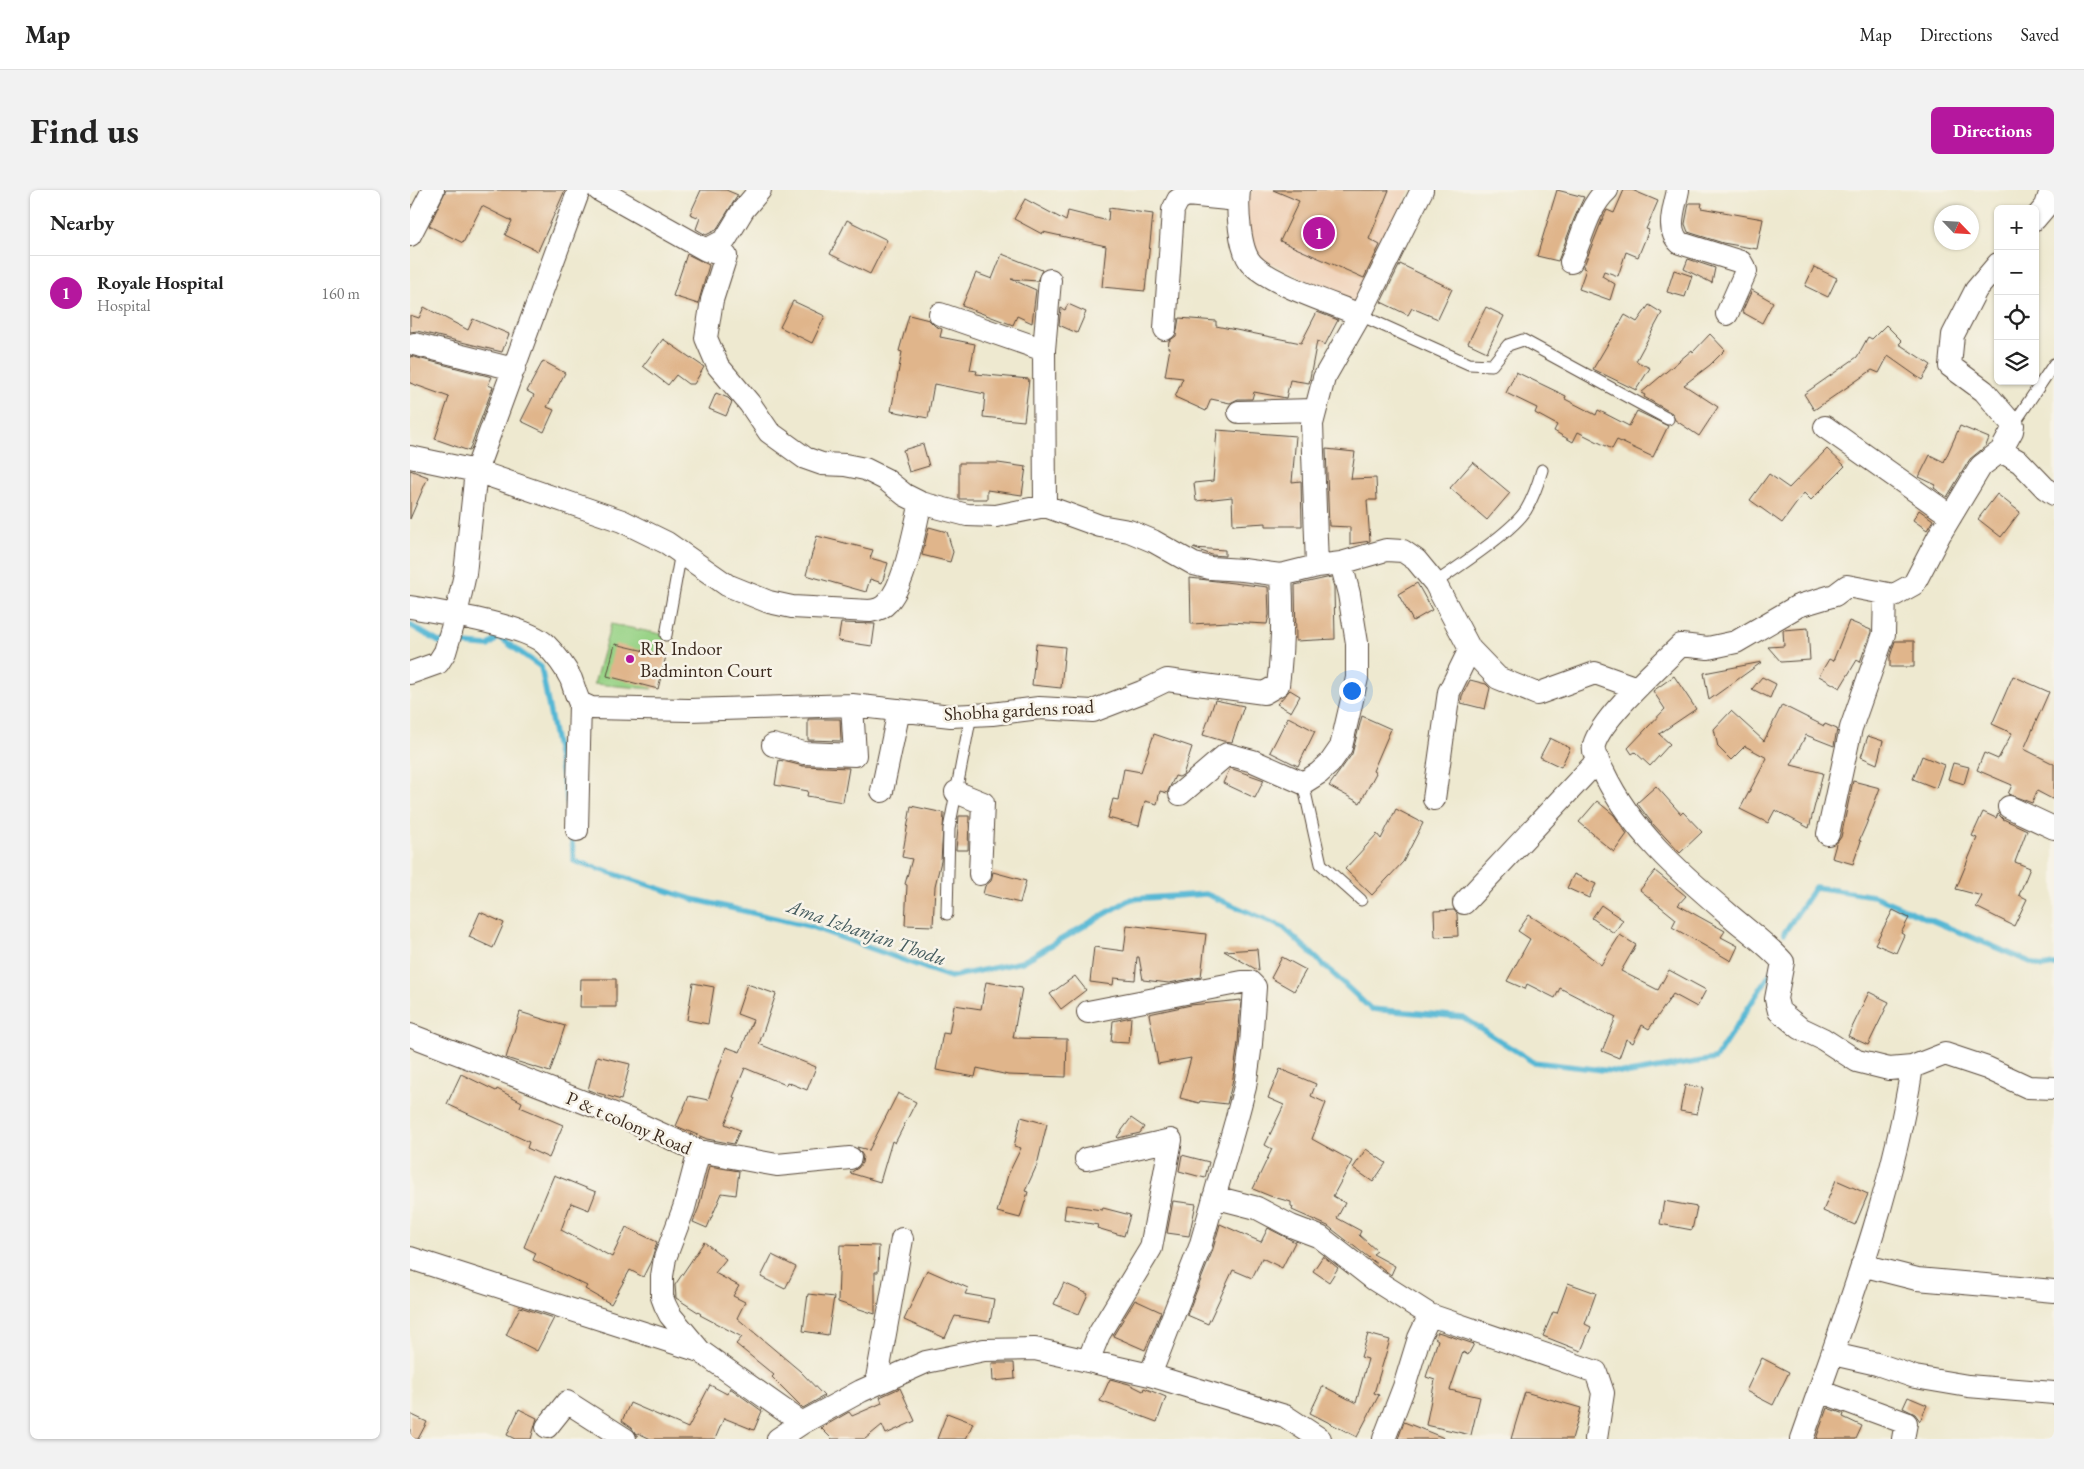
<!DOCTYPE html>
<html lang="en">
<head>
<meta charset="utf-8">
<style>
  :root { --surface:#fff; --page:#f2f2f2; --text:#222; --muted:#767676; --line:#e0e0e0; --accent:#b5179e }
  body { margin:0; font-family:"EB Garamond",serif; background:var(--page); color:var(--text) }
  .controls { position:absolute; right:15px; top:15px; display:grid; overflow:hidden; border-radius:8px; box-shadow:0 1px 4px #0004 }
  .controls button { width:45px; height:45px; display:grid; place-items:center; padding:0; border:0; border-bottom:1px solid var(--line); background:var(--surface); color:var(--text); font:25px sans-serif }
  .compass { position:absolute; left:1524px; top:15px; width:45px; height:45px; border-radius:50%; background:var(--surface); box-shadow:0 1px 4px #0004; rotate:115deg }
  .you { position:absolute; left:941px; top:500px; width:18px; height:18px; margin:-12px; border:4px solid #fff; border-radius:50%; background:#1a73e8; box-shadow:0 0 0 8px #1a73e833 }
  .badge { display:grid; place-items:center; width:32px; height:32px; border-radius:50%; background:var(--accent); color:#fff; font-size:16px; font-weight:700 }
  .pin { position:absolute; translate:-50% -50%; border:2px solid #fff; box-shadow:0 1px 5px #0006 }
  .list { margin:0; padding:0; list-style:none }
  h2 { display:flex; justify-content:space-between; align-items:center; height:65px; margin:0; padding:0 20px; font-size:21px }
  h2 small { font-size:16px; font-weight:400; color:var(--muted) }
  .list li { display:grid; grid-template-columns:32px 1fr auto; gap:15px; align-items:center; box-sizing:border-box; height:75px; padding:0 20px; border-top:1px solid var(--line) }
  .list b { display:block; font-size:19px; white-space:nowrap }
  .list p { margin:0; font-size:16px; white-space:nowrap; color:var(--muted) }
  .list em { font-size:16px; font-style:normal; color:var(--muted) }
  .icon { flex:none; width:28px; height:28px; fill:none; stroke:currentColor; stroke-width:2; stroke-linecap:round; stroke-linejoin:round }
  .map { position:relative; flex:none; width:1644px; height:1249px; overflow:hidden; border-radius:8px }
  header { display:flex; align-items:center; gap:30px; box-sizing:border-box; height:70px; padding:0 25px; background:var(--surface); border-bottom:1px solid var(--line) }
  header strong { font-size:24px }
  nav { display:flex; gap:28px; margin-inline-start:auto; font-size:18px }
  .intro { display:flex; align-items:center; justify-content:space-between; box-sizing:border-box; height:120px; padding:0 30px }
  h1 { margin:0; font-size:35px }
  .button { padding:12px 22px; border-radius:8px; background:var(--accent); color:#fff; font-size:18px; font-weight:700 }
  main { display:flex; gap:30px; padding:0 30px }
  aside { flex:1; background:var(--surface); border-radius:8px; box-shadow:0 1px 4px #0004 }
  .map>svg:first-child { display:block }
</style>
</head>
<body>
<header>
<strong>Map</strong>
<nav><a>Map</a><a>Directions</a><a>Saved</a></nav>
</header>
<div class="intro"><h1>Find us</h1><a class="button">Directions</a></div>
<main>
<aside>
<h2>Nearby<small></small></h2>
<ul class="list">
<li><span class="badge">1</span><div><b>Royale Hospital</b><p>Hospital</p></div><em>160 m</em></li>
</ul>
</aside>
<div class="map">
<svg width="1644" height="1249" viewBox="0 0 1644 1249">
  <rect width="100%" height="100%" fill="#f7f3e8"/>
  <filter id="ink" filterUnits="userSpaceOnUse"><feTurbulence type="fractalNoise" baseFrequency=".02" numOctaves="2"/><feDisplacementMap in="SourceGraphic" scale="10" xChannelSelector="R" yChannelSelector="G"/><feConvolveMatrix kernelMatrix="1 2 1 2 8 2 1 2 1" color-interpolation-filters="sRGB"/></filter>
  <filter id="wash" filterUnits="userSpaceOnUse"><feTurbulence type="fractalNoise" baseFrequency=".0096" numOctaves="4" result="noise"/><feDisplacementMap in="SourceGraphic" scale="20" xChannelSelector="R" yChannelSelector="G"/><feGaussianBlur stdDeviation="1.12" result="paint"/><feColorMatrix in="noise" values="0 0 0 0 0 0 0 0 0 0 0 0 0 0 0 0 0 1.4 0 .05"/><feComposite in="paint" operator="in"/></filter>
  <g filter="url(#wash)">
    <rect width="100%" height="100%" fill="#eee9d0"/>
    <!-- built -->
    <path fill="#f1d5bd" d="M842,0H1000L944,114L848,67L832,20Z"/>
    <!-- green -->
    <path fill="#99d387" stroke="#6a7e52" d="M201,434L256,445L242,499L184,494Z"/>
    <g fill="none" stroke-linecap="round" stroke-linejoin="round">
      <!-- stream -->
      <path stroke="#55b7d4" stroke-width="5.5" d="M0,435L29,452H33
        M43,453L78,456L89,447L131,477L158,616
        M161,643L164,671L282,709L399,736L540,787L612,772L721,709L796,704L873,737L961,819L1053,827L1123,872L1219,883L1305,869L1362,781
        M1374,743L1405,697L1464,706L1632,777L1644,775"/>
    </g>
    <g id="blocks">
      <!-- building -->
      <path fill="#e0b58b" d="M36,0H155L128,61L95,45L102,31L72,16L53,53L19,36Z
        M291,0H316L328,5L306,40L296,45L286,39L290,28L280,24Z
        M863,0H979L959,49L970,55L954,88L870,51L889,11Z
        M1147,0L1174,7L1164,29L1148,71L1127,66Z
        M1214,0H1222L1248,11L1236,39L1239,40L1228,67L1216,62L1208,86L1194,81L1192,86L1205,94L1200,110L1169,99L1176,79L1173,78L1192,30L1197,20L1204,23Z
        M615,9L656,31L658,21L698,31L699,18L743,24L735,101L692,97L696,56L633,42L632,44L604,29Z
        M1279,13H1292L1291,18L1353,29L1347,59L1313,53L1278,42L1275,34Z
        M437,30L477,50L460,84L420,64Z
        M277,64L299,75L288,114L263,106Z
        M592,64L632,80L627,91L601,89L626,100L622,133L607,126L603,135L552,116L566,83L582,89Z
        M1278,69L1305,78L1302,93L1274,79Z
        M990,74L1042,99L1028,129L1002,118L998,125L971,112Z
        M1404,77L1427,88L1418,107L1395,96Z
        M1264,80L1282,86L1275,107L1257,102Z
        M1342,100L1363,112L1352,133L1332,122Z
        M383,111L415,126L402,153L370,137Z
        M658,114L676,122L667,143L649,135L651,118L655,120Z
        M1239,115L1252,123L1226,171L1240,178L1226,200L1183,179L1215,125L1227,132Z
        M14,117L58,140L63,129L99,144L92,162L7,141L0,142V125L9,128Z
        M1076,117L1094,126L1077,162L1058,153Z
        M907,122L928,130L915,155L907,151L899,193L880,190L876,208L844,202L842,209H828L820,213L801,209L796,221L765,207L773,188L755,186L760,158H758L759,151L766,146L769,128L806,131V136L891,153Z
        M499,125L519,130L525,136L532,139L530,147L565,154L560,180L567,181L566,184L619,189L614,231L573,227L575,204L524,194L518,228L481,221L492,162L489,161Z
        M1476,135L1492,151L1489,154L1521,175L1512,190L1478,166L1469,183L1462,180L1404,220L1394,204L1447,167L1458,147L1462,149Z
        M1300,144L1315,160L1300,175L1274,195L1308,217L1289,246L1265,230L1262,223L1234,207L1235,205L1231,203L1282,160L1283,162Z
        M253,149L294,177L284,194H278L266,185L258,195L233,176Z
        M0,166L82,187L78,195L83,197L59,261L25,249L39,207L0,193Z
        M133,171L155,183L137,217L144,220L134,242L111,231L124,205L117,201Z
        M1106,182L1156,206L1155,209L1186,225L1188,220L1219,236L1227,221L1258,236L1243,267L1207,250L1202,259L1168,242L1163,252L1144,241L1147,235L1125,223L1127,218L1096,203Z
        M306,203L318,208L322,212L316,226L299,219Z
        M1550,236L1579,248L1576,256L1560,269L1537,307L1524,298L1526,295L1509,287L1520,265L1534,272Z
        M807,240L886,246L882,292L891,291L892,336H856V333L823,335L822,307L786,311L784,293L803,291Z
        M513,254L519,276L499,282L493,260Z
        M916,259L945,262L941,289L966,288L967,310H957L960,351L940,354V337L919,336Z
        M1417,259L1435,276L1401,310L1394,303L1372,333L1340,310L1359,284L1379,298Z
        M1063,272L1100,303L1077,330L1040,298Z
        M549,273H588L616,277L612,305L577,300V309H549Z
        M0,280L18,287L0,329Z
        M1587,304L1610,322L1591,347L1568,329Z
        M1509,320L1523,330L1517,340L1503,330Z
        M519,337L537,342L543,362L540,372L512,365Z
        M407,346L463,360L460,368L478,373L472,393L460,389L456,402L396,385Z
        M783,358L815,360V366L802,365Z
        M921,387L924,397L925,449L886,451L885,395Z
        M780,388L858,397L859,425L857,434L819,432L781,434Z
        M1007,393L1022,420L1003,431L988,404Z
        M1439,431L1461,440V442L1450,472L1447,470L1430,498L1409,486L1419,469L1423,471Z
        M431,433L465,434L462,456L428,451Z
        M1398,438L1400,470L1371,472L1358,457L1374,456L1373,440Z
        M1485,451H1504V477H1480V467Z
        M205,454L256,466L248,499L197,486Z
        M626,454L655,457L651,498L622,495Z
        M1352,472L1299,510L1294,483Z
        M1264,486L1286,519L1249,544L1260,554L1240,576L1225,562L1222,564L1218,558L1255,519L1243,501Z
        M1603,486L1639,502L1614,559L1644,574V610L1627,601L1622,613L1598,604L1602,595L1567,580L1574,563L1588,569L1602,543L1582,534Z
        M1352,487L1366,494L1360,508L1342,499Z
        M1060,490L1076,494L1080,498L1075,519L1051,513L1052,506Z
        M880,500L890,506L881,522L867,514Z
        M805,510L834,516L822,552L813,551L793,545Z
        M1372,515L1414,536L1415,534L1427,539L1424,556L1396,545L1381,575L1413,583L1399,638L1365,620L1358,633L1330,619L1357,568L1335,556L1321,570L1308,557L1304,539L1321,521L1354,551Z
        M952,526L981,539L963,581L966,583L950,613L919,596L942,564Z
        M878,527L905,541L888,576L860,562Z
        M398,529H430L431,551L398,550Z
        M744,544L782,557L773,585L769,587L765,586L757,603L750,601L747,614L735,611L729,636L698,628L703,609L708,610L714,579L731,582Z
        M1458,546L1473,551L1467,574L1451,567Z
        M1140,548L1160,558L1151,577L1130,567Z
        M1512,566L1534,575L1526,598L1503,589Z
        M369,570L393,576L439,578L433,612L397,606L398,601L365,595Z
        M1543,573L1559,577L1554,594L1538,589Z
        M820,578L854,590L845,608L813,593Z
        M1443,591L1470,598L1456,635L1449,651H1451L1443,674L1422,668L1426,654L1431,647Z
        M1246,596L1271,624L1273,622L1292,642L1270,663L1242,633L1227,613Z
        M1187,611L1204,625L1217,644L1204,662L1189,650V649L1169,632Z
        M501,616L534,623L531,671L525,696L523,736L495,735L497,695L495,694L502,669L492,667Z
        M986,619L1013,633L993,672L962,705L935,679L967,644L971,649Z
        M1573,622L1586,628L1588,624L1593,629L1617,640L1605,672L1620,678L1609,705L1617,709L1604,736L1566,717L1572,706L1546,699L1567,648L1562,646Z
        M549,626H559L558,660H546Z
        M1245,681L1276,706L1268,715L1315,741L1311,747L1328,756L1321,771L1262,737L1266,729L1230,700Z
        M583,682L616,691L610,713L573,704L575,696L581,691Z
        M1164,684L1186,694L1179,708L1157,698Z
        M1191,715L1213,730L1204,743L1182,728Z
        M1044,720L1047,724L1048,746L1025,747L1024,721Z
        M1483,720L1499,728L1491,743L1494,745L1486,763L1465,754Z
        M70,722L94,733L83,758L59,747Z
        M1119,725L1157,749L1191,775L1210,745L1226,755L1211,781L1248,800L1259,780L1296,800L1287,817L1263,804L1239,839L1232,835L1223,853L1216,849L1209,868L1192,861L1206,827L1150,798L1145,808L1117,794L1115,799L1097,791L1120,749L1108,741Z
        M717,735L796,744L791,787L759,793L733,790L729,767H727L725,790L704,788L703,795L680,792L684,757L714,761Z
        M847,759L849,781L814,761Z
        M872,767L896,780L884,801L861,788Z
        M665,786L676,800L651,819L640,804Z
        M171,789H206V817H170Z
        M576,792L612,798L603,848L657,849L656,887L598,885L567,878L565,887L526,880L533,843L539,844L544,815L571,819Z
        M283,793L304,797L298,834L277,830Z
        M337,794L366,804L349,854L406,877L397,900L377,892L376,895L335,878L323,907L326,908L315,934L330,940L324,954L297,949L266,936L279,906L298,910L316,857L330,862L343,830L327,824Z
        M1459,802L1479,812L1458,855L1438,846Z
        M831,810L828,853L822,894L817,914L790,911L789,913L770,908L781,868L748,874L739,824L781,815Z
        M110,822L155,836L140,882L96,868Z
        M721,827L719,853L701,852L703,831Z
        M187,866L220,874L211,910L178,900Z
        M870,879L906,894L901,906L916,913L902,949L942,971L923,1006L935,1013L927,1028L951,1041L949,1045L967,1061L963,1064L985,1076L981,1085L918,1036L882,1020L883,1017L881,1016V1012L860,1006L843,999L862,959L855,955L874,915L858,908Z
        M51,884L86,901L87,899L112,912L110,917L153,935L139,968L117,958L119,952L37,914Z
        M1275,895L1293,898L1287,924L1270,921Z
        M488,903L506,912L485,953L482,951L470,992L440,983L448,978L452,973L453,966L447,957L459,960Z
        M611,927L637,934L627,975L615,1001L618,1002L610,1028L587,1022L598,985L611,958L604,956Z
        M721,928L734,937L730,943L708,948L707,947Z
        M956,959L976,973L963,992L943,978Z
        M772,965L799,972L795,988L769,981Z
        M299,976L329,981L326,1005L312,1003L297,1038L283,1032L289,1017Z
        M144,985L186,1002L179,1020L161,1013L151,1040L202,1067L216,1037L247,1052L241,1071L233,1087L220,1080L201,1114L175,1099L177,1096L123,1070L126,1063L114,1057Z
        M1426,990L1458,1004L1445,1035L1413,1021Z
        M763,1011L786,1014L779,1046L757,1043Z
        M1254,1011L1287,1017L1282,1040L1250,1034Z
        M656,1015L692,1020L693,1018L720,1025L714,1046L687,1038L688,1035L654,1029Z
        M810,1034L851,1052L858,1038L885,1052L872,1078L852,1068L842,1088L823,1080L798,1134L777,1125L802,1062Z
        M294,1052L316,1069L305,1083L329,1096L323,1106L335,1112L327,1128L390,1181L414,1206L393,1218L362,1187L364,1185L326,1154L332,1147L290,1125L291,1124L266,1108L265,1095Z
        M430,1055L469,1056L468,1082H465V1124L428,1112Z
        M362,1065L386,1077L375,1099L351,1087Z
        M913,1066L928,1078L919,1092L903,1081Z
        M517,1080L558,1098L555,1104L584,1109L580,1132L545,1126L535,1148L494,1130Z
        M654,1093L678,1104L669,1124L644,1114Z
        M1158,1093L1186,1103L1175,1134L1181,1137L1171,1161L1133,1146L1143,1122L1147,1123Z
        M398,1104L424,1107L418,1145L393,1141Z
        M725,1110L751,1122L735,1160L703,1146Z
        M110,1117L144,1128L127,1161L96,1145Z
        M1028,1142L1064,1154L1058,1165L1053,1162L1040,1200L1070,1207L1061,1245L1016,1235L1025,1190L1016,1187L1028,1150L1025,1148Z
        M958,1144L980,1150L964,1203L969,1205L947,1247L900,1223L913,1196L946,1213L958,1169L951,1167Z
        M1352,1168L1379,1182L1363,1215L1336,1201Z
        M582,1173H604L605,1189L583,1191Z
        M700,1189L719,1194L733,1201L734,1198L756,1207L747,1232L690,1211Z
        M300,1195L317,1204L320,1198L352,1221L344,1240L314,1228L305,1249H241L228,1243L227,1246L222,1238L212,1231L220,1213L278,1238Z
        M490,1198L505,1231L476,1244L472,1235L455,1249H422L411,1238L439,1222L442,1226L472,1213L470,1207Z
        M1115,1202L1171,1218L1162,1249H1101Z
        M1498,1207L1517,1215L1510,1231L1505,1224L1493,1218Z
        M1417,1218L1434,1224L1433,1227L1452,1236L1446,1249H1406Z
        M109,1219L127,1228L121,1249H105L97,1245Z
        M537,1223L563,1233L556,1249H527Z
        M0,1224L17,1232L8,1249H0Z
        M994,1232L1034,1248V1249H988Z"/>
    </g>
  </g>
  <g filter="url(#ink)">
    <use href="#blocks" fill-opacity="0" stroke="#564739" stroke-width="1"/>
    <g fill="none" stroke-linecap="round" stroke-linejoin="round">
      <!-- lane casing -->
      <g stroke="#564739" stroke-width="13">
        <path id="lane" d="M950,125L1059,174L1082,175L1098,155L1113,150L1258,229
          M1603,235L1644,174
          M1025,393C1049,376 1102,342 1116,320C1123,308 1128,294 1132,280
          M256,445L271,362
          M893,593L911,674L951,710
          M537,724L539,639L561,525"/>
      </g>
      <!-- street casing -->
      <g stroke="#564739" stroke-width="24">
        <path id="street" d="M189,0L296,60
          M350,0L333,20L315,50L296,60L316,66L302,110L296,148L308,176L340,214L359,242L395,268L412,274L435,275L455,279L475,289L495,305L511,313L557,325L586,326L635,316L690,336L719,341L743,351L784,374L800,378L833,380L871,385L907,376
          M829,0C827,18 829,61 842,74C861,94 924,114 950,125L914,188L902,234L907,376L931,373L976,360L993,361L1006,370L1025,393L1060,459L1088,488L1127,504L1185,483L1227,498
          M1268,0C1265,17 1255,40 1270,53L1331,72L1336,81L1317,124
          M1625,29L1636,16L1641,0
          M0,45L23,0
          M1161,72C1172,49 1177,18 1197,0
          M1588,74L1566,100L1543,145L1540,176L1574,201L1603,235L1602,241L1591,261
          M530,124L634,160
          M950,125L1012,0
          M755,139L763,20L768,10L777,5L828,10
          M4,154L104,179
          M829,222L905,220
          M1415,237L1541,326
          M0,267L66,281L212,331L257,353L317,395L359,412L382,417L460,421C467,420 473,418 477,413C496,394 504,339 511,313
          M635,316L634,160L640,90
          M0,417C29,422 117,435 136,455C145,464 155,477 161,489C164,497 166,506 170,513L181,518L279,520L442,515L541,526L582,524L629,518L683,521L732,502L757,490L854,503L868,495C873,458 873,422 871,385
          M0,483L28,473L35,462L46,425L55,384L66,281L169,0
          M363,555L394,563L445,565L442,515
          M472,601L489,520
          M546,602L573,613L570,684
          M770,604L817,564L843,571L893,593L909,583L920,573L931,557L947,488V453L939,404L931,373
          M1024,609L1039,502L1060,459
          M1599,617L1644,638
          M167,640L170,513
          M1418,644L1441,538L1474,444L1475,404
          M1054,713L1188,570
          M0,845L220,930L289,961L274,1018L255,1068L252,1086V1107L255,1115L260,1125L290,1161L392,1233
          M1502,877L1479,879L1447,871L1413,849L1390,838L1369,821L1366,809L1373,772C1356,753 1335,739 1316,722C1269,682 1221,640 1194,583C1190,575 1182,564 1184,555C1191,528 1250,476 1271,455L1298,458L1326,452L1388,416L1425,405L1437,396L1484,405L1504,394L1530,344L1571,276L1591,261L1610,272L1635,298L1644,304
          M289,961L367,975L440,968
          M676,969L761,950L741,1058L689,1144L678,1171
          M804,1007L847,1018L881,1036L910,1047L965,1090L1020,1125
          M0,1068L290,1161
          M1452,1075L1507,1089L1644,1101
          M1423,1164L1467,1174L1505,1187L1558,1196L1644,1203
          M740,1185L875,1226L910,1249
          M466,1194L492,1049
          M1409,1201L1496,1233L1493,1249
          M137,1237L157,1212L215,1249
          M368,1249L392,1233L451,1201L516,1172L574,1160L625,1159L740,1185L790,1057L826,931L835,897L841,854L845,797L840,792H832L678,822
          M974,1249L994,1197L1009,1148L1020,1125L1186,1182L1193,1203L1186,1249
          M1392,1249C1435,1126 1482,1007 1502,877L1535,864L1577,878L1618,897L1644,898"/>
      </g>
      <!-- lane -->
      <use href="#lane" stroke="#fff" stroke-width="11"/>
      <!-- street -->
      <use href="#street" stroke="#fff" stroke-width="22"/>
    </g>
  </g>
  <!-- markers -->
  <circle fill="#b5179e" stroke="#f7f3e8" stroke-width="2" cx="220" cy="469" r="5"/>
  <g text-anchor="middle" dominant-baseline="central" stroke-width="5" stroke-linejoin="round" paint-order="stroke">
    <!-- poi labels -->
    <g font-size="19" fill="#3b2a1e" stroke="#f7f3e8" text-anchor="start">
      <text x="230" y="458">RR Indoor<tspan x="230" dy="22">Badminton Court</tspan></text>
    </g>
    <!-- street labels -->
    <g font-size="19" fill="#3b2a1e" stroke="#f7f3e8">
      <text transform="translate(609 520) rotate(-3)">Shobha gardens road</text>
      <text transform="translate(219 933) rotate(23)">P &amp; t colony Road</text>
    </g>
    <!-- water labels -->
    <g font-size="20" font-style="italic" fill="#445b5e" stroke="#f7f3e8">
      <text transform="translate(457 742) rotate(19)">Ama Izhanjan Thodu</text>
    </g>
  </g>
</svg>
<div class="controls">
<button>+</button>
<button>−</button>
<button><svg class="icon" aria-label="locate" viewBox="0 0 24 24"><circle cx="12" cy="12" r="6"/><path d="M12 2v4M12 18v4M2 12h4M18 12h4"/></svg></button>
<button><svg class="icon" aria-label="layers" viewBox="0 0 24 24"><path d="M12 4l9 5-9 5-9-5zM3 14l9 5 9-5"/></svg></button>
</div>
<svg class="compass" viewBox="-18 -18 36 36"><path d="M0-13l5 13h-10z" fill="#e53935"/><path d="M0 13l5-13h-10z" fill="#767676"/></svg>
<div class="you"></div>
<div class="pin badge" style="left:909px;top:43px">1</div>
</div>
</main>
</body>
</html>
